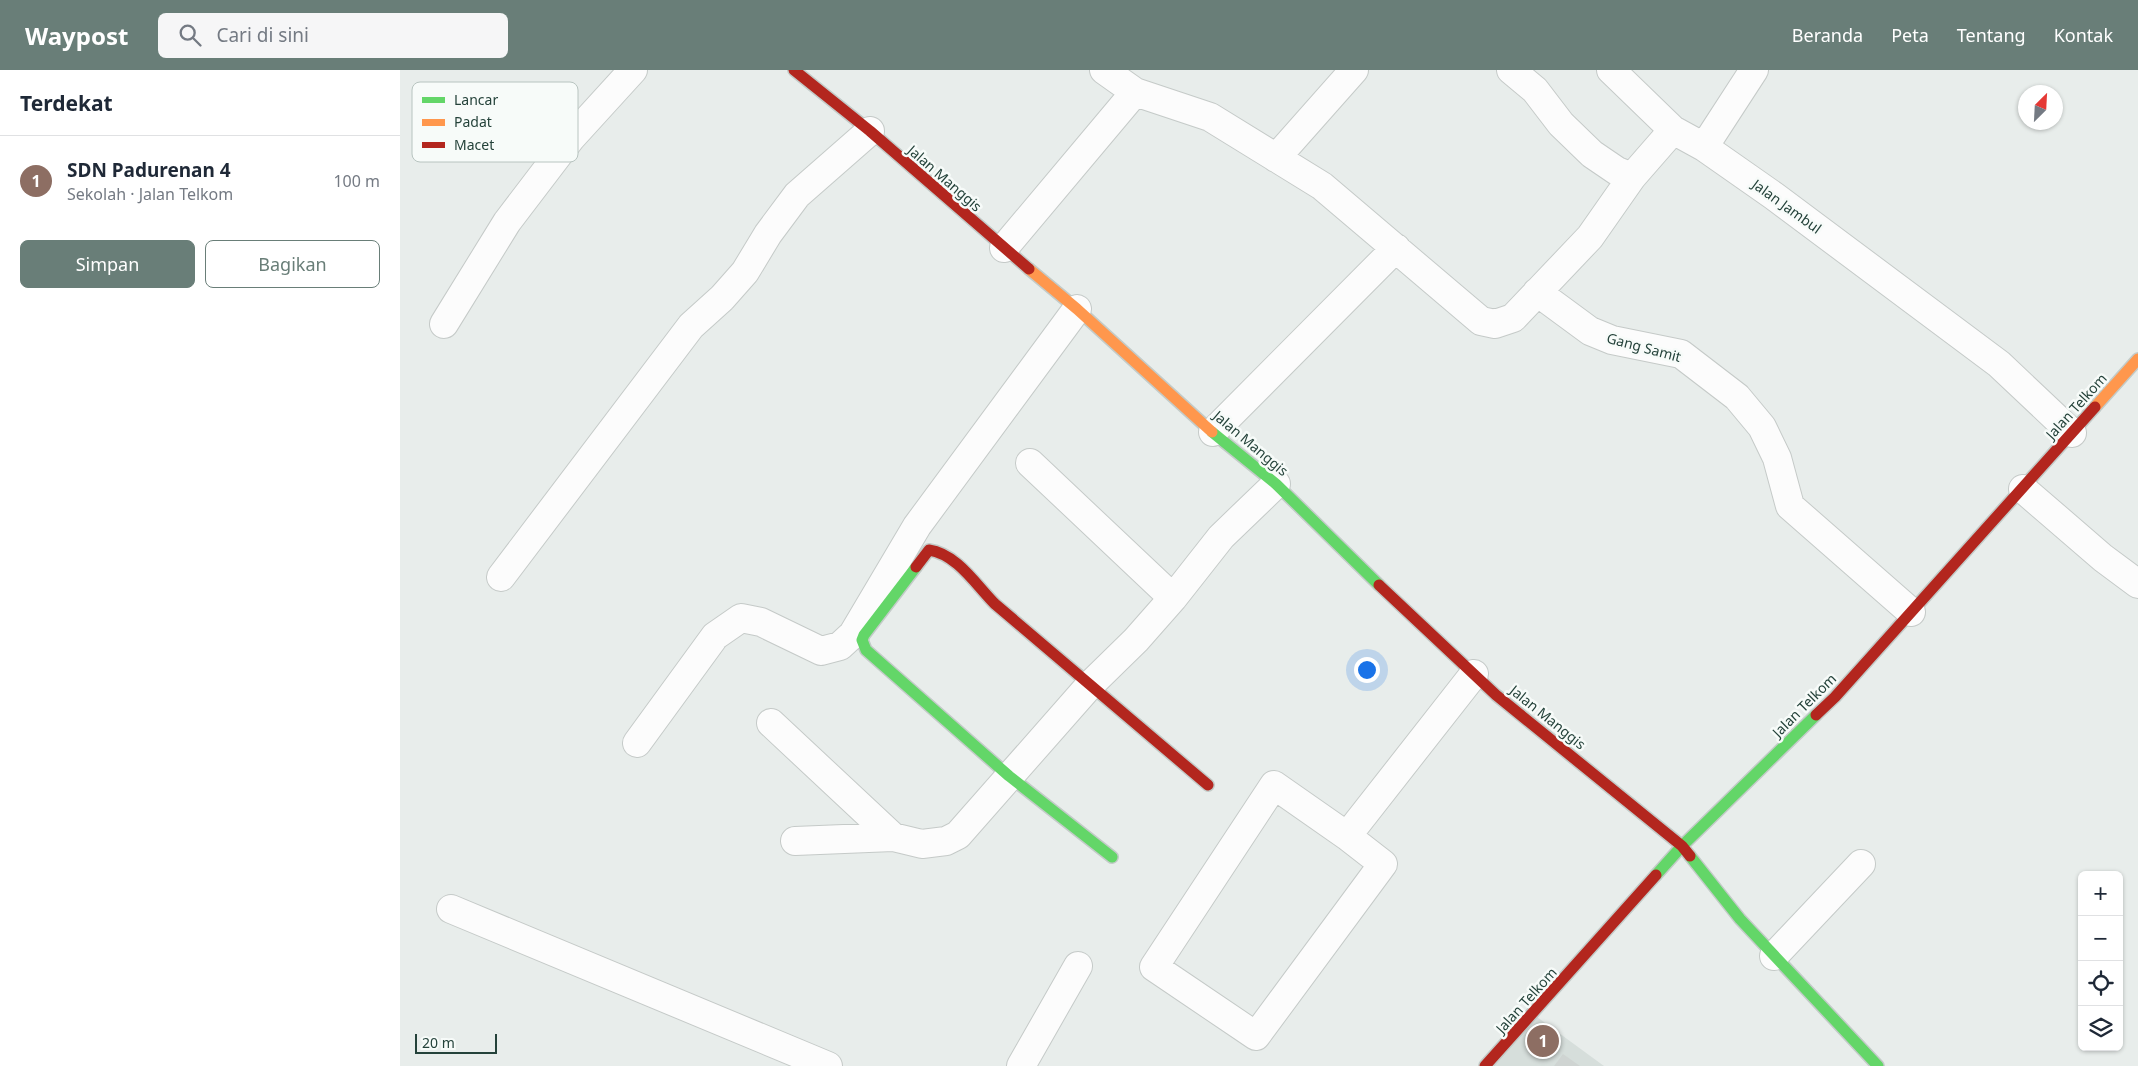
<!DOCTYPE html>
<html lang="id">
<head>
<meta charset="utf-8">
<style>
  :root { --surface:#fff; --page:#f6f6f7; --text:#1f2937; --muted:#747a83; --line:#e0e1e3; --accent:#697e78 }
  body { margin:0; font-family:"Noto Sans",sans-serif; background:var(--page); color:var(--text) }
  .controls { position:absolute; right:15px; bottom:15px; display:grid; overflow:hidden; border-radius:8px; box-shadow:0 1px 4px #0004 }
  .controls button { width:45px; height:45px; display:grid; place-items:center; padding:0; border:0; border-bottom:1px solid var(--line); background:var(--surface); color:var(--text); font:25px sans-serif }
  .compass { position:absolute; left:1618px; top:15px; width:45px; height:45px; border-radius:50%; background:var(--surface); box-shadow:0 1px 4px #0004; rotate:24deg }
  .scale { position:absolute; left:15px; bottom:12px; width:82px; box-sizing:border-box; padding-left:5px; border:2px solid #24423a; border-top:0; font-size:14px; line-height:18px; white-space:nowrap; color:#24423a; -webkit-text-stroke:4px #f7fbf9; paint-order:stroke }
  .you { position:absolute; left:966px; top:599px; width:18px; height:18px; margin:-12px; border:4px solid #fff; border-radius:50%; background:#1a73e8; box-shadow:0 0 0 8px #1a73e833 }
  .badge { display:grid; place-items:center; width:32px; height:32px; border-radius:50%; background:var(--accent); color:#fff; font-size:16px; font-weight:700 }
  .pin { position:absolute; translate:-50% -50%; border:2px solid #fff; box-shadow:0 1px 5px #0006 }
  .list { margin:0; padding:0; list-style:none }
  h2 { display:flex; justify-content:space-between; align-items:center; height:65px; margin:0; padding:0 20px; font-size:21px }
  h2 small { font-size:16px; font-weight:400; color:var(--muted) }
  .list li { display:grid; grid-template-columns:32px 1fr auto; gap:15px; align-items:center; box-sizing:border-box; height:90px; padding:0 20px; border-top:1px solid var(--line) }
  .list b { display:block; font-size:19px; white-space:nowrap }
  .list p { margin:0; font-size:16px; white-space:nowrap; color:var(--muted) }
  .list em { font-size:16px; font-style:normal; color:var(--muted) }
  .actions { display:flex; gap:10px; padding:15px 20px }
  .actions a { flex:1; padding:11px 0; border:1px solid var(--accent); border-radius:8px; text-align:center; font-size:18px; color:var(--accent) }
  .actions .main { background:var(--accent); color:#fff }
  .icon { flex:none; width:28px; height:28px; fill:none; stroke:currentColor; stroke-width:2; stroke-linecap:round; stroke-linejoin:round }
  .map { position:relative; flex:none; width:1738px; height:996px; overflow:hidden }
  header { display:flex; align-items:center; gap:30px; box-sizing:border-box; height:70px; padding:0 25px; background:var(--accent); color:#fff }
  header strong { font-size:24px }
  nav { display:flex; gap:28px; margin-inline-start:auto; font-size:18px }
  .search { width:350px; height:45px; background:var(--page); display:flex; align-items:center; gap:12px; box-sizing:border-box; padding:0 18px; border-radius:8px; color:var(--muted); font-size:19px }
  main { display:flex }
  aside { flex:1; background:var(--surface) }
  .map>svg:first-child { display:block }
</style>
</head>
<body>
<header>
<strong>Waypost</strong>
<div class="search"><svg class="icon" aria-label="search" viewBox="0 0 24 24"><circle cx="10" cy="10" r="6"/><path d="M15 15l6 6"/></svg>Cari di sini</div>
<nav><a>Beranda</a><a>Peta</a><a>Tentang</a><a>Kontak</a></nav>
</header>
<main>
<aside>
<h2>Terdekat<small></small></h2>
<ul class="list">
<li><span class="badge" style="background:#8d6e63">1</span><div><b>SDN Padurenan 4</b><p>Sekolah · Jalan Telkom</p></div><em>100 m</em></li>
</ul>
<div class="actions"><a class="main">Simpan</a><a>Bagikan</a></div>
</aside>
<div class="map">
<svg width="1738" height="996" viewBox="0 0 1738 996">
  <rect width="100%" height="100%" fill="#e8edeb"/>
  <!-- built -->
  <path fill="#d6dedb" d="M1137,947L1204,996H1094Z"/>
  <!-- building -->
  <path fill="#cfd4d2" d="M1163,984L1180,996H1154Z"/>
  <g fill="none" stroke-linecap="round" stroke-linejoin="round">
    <!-- street casing -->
    <g stroke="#c5cac8" stroke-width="30">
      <path id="street" d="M704,0L735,22L810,47L922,116L1081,251L1095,254L1113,248L1190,167L1232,107
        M1111,0L1135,20L1161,54L1192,84L1217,101L1232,107L1273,60L1304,77L1374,126L1599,294L1672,363
        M1211,0L1273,60
        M1304,77L1354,0
        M876,88L954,0
        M604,178L735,22
        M1137,222L1190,261L1212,270L1281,284L1337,327L1362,357L1377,388L1390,436L1511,542
        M44,254L107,152L171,68L233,0
        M813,362L996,178
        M630,393L773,528
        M1623,419L1703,488L1738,514
        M101,507L291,256L322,228L345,202L368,164L397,125L470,61
        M371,653L493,767L522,774L546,771L558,765L690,615L736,570L773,528L821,467L876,414
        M237,673L315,566L341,548L361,552L421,581L440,576L453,564L517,456L677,239
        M874,715L947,766L983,794L856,966L754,897Z
        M947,766L1074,604
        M395,771L493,767
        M51,839L428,996
        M1374,886L1461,794
        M621,996L678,896"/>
    </g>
    <!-- fast casing -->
    <g stroke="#c3cbc8" stroke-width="14">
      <path id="fast" d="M812,362L876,414L979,515
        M516,497L464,565L462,570L466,580L609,706L712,787
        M1290,786L1340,849L1478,996
        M1256,805L1282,776L1416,645"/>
    </g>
    <!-- slow casing -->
    <g stroke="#c3cbc8" stroke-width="14">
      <path id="slow" d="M629,199L677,239L812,362
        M1695,337L1738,289"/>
    </g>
    <!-- jam casing -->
    <g stroke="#c3cbc8" stroke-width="14">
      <path id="jam" d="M394,0L470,61L629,199
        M516,497L529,480C557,484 576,515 595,534L808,715
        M979,515L1096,625L1282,776L1290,786
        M1416,645L1435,627L1695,337
        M1085,996L1256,805"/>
    </g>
    <!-- street -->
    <use href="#street" stroke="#fcfcfc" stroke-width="28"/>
    <!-- fast -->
    <use href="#fast" stroke="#63d668" stroke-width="11"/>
    <!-- slow -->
    <use href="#slow" stroke="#ff974d" stroke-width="11"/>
    <!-- jam -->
    <use href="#jam" stroke="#b3261e" stroke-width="11"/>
  </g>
  <g text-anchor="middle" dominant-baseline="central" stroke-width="5" stroke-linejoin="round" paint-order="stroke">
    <!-- street labels -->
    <g font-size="14" fill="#24423a" stroke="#f7fbf9">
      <text transform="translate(545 108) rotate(41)">Jalan Manggis</text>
      <text transform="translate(1387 136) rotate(36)">Jalan Jambul</text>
      <text transform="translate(1244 277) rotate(15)">Gang Samit</text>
      <text transform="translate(1676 336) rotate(-48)">Jalan Telkom</text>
      <text transform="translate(851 373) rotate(40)">Jalan Manggis</text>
      <text transform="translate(1404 635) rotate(-45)">Jalan Telkom</text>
      <text transform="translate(1148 647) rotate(39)">Jalan Manggis</text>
      <text transform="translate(1126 930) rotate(-48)">Jalan Telkom</text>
    </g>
  </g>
  <!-- legend -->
  <rect x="12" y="12" width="166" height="80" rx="8" fill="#f7fbf9" stroke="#b8c4c0" stroke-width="1"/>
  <rect x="22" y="27" width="23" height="6" fill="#63d668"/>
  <rect x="22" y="49" width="23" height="7" fill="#ff974d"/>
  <rect x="22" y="72" width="23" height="6" fill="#b3261e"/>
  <g font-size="14" fill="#24423a">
    <text x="54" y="35">Lancar</text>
    <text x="54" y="57">Padat</text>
    <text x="54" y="80">Macet</text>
  </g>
</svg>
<div class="controls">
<button>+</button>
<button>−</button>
<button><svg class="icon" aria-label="locate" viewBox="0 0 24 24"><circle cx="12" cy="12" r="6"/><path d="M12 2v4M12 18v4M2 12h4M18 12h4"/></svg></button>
<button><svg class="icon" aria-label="layers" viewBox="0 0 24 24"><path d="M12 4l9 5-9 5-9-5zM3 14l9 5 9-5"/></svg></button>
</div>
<svg class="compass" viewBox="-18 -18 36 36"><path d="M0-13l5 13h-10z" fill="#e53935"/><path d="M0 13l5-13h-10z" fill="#747a83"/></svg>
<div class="scale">20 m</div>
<div class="you"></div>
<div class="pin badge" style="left:1143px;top:971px;background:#8d6e63">1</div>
</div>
</main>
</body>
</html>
